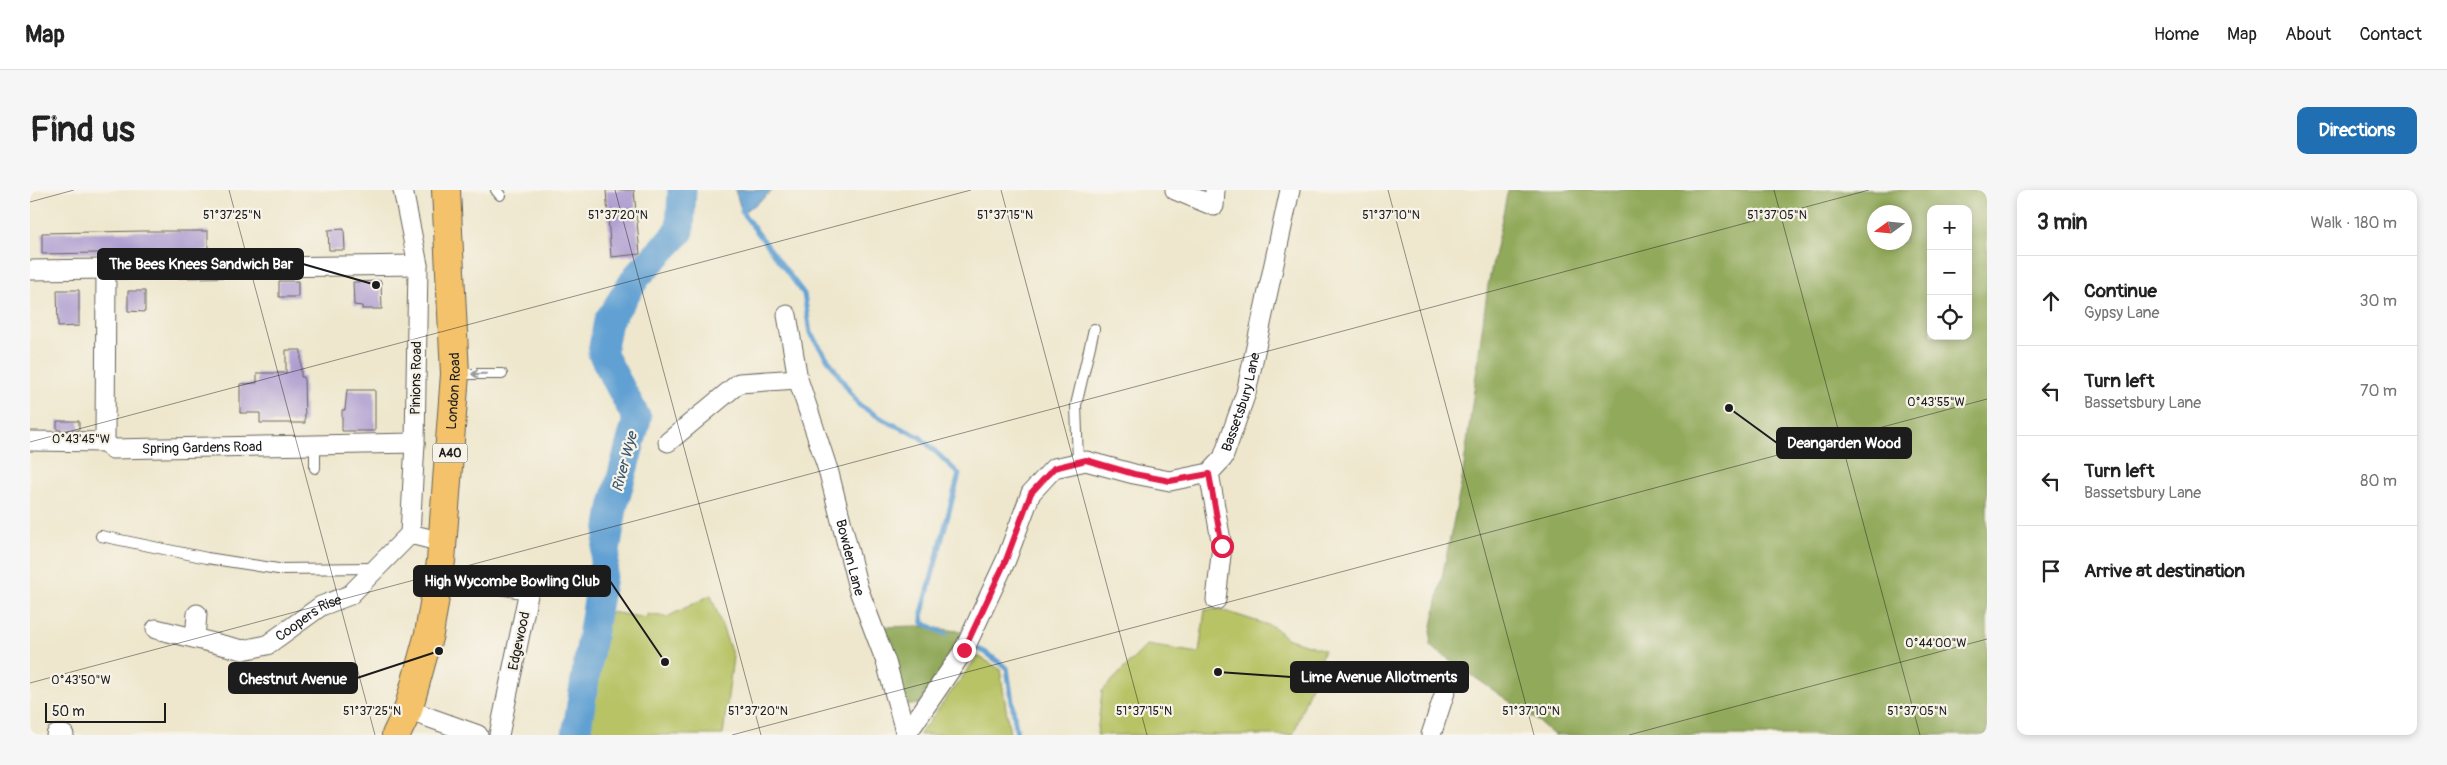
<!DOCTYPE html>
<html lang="en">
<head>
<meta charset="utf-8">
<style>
  :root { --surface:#fff; --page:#f6f6f6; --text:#222; --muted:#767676; --line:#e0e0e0; --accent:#1f6fb2 }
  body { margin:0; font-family:Pangolin,sans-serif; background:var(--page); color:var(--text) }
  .controls { position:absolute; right:15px; top:15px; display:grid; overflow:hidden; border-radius:10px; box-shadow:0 2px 8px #0003 }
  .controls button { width:45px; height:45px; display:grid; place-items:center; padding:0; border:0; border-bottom:1px solid var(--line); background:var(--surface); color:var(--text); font:25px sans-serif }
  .compass { position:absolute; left:1837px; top:15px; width:45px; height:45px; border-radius:50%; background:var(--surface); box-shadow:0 2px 8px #0003; rotate:255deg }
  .scale { position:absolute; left:15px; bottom:12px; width:121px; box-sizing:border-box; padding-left:5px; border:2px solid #1c1c1c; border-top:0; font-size:14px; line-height:18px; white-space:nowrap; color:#1c1c1c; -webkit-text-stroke:4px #f7f3e8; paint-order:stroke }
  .stop { position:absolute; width:15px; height:15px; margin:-11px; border:4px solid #e11d48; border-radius:50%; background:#fff }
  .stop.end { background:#e11d48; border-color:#fff; box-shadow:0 1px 5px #0008 }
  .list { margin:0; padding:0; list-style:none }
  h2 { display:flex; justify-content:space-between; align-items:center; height:65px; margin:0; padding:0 20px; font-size:21px }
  h2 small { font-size:16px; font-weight:400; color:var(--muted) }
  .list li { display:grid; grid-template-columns:32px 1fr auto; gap:15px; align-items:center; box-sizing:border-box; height:90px; padding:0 20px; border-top:1px solid var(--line) }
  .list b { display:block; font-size:19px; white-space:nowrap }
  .list p { margin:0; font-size:16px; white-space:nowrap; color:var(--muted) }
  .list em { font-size:16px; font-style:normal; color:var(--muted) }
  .icon { flex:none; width:28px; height:28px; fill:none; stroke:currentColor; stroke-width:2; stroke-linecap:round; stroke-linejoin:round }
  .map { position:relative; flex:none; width:1957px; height:545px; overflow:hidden; border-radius:10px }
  header { display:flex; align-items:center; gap:30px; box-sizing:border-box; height:70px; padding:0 25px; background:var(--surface); border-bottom:1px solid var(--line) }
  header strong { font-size:24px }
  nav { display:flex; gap:28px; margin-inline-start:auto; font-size:18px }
  .intro { display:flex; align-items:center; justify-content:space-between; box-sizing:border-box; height:120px; padding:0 30px }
  h1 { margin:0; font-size:35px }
  .button { padding:12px 22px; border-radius:10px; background:var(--accent); color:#fff; font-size:18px; font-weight:700 }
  main { display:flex; gap:30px; padding:0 30px }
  aside { flex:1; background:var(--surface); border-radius:10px; box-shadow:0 2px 8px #0003 }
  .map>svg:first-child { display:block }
</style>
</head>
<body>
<header>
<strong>Map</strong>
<nav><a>Home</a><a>Map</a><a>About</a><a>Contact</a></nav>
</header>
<div class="intro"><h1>Find us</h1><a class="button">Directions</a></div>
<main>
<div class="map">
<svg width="1957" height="545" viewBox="0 0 1957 545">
  <rect width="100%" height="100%" fill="#f7f3e8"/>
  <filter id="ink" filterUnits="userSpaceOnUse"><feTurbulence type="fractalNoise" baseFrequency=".02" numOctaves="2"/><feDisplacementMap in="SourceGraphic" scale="10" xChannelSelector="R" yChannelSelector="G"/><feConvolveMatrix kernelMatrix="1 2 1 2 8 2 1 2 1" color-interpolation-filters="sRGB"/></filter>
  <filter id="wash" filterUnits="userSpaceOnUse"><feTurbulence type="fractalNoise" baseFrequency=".0096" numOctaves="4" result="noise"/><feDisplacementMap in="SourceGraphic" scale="20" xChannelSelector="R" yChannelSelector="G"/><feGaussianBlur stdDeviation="1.12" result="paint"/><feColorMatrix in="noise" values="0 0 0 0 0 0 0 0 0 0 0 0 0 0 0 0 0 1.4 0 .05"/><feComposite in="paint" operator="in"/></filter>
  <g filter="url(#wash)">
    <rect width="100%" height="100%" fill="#eee7cd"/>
    <!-- green -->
    <path fill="#b7c365" stroke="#6a7040" d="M681,405L703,467L693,545H560L574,421L617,428V424L637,427Z
      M1189,419L1244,437L1256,448L1294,460L1263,545H1067L1072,501L1117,455L1169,463L1175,420Z
      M948,466L970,479L980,545H889Z"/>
    <!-- forest -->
    <path fill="#91a95a" stroke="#56623b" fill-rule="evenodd" d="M1478,0H1957V545H1524L1509,532L1400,456L1401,441L1432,290L1458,95ZM1901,19H1938V146H1901ZM1844,22H1874V52H1844Z
      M889,436L928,441L935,445L889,514L881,515L872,511L847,437Z"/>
    <!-- water -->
    <path fill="#61a0d3" stroke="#3e5e78" d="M705,0H743L725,15L712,22Z"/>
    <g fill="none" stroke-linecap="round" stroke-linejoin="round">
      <!-- stream -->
      <path stroke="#61a0d3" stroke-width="5" d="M713,16L712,22L774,104L780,143L829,215L854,230L890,247L929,284L892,423L893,433L916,444
        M942,456L955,462L977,478L987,545"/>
      <!-- river -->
      <path stroke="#61a0d3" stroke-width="29" d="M546,545L583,318L607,229L572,163L578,131L607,86L650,41L652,0"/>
    </g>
    <g id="blocks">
      <!-- building -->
      <path fill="#ad9cd0" d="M576,0H604L610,64L581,67Z
        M314,39L315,60H299L298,40Z
        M113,41H178V61L12,64V43Z
        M249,91H268V107H249Z
        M351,91L352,119H332V116L324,115L323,92Z
        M27,100H49V136L28,137Z
        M98,101H115V122L98,121Z
        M256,160H271V187H274L275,233H230V223H210V194L227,193V183H256Z
        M317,200H345V241H312V220H315Z
        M27,231H49V240H27Z"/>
    </g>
  </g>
  <g filter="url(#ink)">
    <use href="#blocks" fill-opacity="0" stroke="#66635a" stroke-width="1"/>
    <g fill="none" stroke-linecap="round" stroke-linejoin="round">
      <!-- lane casing -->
      <g stroke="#66635a" stroke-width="12">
        <path id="lane" d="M466,0L470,5
          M425,184H472
          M285,255V278
          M1048,272L1046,215L1064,139
          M71,346L177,368L248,379L345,378"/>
      </g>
      <!-- street casing -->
      <g stroke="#66635a" stroke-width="21">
        <g id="street">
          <path d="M373,0L388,75L385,253L380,344"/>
          <path d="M1145,0L1184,16L1185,0"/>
          <path d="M0,80L388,75"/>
          <path id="s1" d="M76,81L75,252L82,259L385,253"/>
          <path id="s2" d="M757,125L768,189L799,283L828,398L856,472L876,545"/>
          <path d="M0,251L75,252"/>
          <path d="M638,252L709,193L768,189"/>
          <path d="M1179,283L1192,356L1186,410"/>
          <path d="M380,344L412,352"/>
          <path d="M457,392L499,400L469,545"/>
          <path id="s3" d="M126,439L213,460L237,455L291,416L320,405L380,344"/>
          <path d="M165,448L167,424"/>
          <path d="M378,520L448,545"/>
          <path d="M26,545H34"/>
          <path id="s4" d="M876,545L934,460L976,370L1001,303L1024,278L1056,271L1104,284L1140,291L1179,283L1193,268L1216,203L1260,0"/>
          <path d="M1401,545L1418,493"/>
        </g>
      </g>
      <!-- primary casing -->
      <g stroke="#66635a" stroke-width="30">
        <g id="primary">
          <path id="s5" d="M366,545L378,520L399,444L411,371L425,184L416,0"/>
        </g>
      </g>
      <!-- lane -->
      <use href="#lane" stroke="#fff" stroke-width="10"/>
      <!-- street -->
      <use href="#street" stroke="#fff" stroke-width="19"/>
      <!-- primary -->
      <use href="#primary" stroke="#f3c26a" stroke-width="28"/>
    </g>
    <!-- one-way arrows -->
    <defs><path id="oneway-shaft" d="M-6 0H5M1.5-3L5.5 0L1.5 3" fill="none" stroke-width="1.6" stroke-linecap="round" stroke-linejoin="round" transform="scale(1.25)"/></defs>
    <use stroke="#999" href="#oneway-shaft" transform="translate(449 184) rotate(179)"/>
  </g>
  <g fill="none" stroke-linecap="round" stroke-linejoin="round" filter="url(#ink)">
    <!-- route -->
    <path stroke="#e11d48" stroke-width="6" d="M934,460L976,370L1001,303L1024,278L1056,270L1104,284L1140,291L1179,284L1192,356"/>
  </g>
  <!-- ticks -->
  <path fill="none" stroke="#1c1c1c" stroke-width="1" stroke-opacity="0.45" d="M199,0L345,545M585,0L731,545M971,0L1117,545M1358,0L1504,545M1744,0L1890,545M0,12L44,0M0,252L941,0M0,493L1839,0M702,545L1957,209M1599,545L1957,449"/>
  <g text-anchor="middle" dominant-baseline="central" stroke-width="4.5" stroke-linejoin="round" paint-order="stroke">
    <!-- shield labels -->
    <rect fill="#f7f3e8" stroke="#5e5c59" stroke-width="1" x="402.5" y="253.5" width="35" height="19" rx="4"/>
    <g font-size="12" font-weight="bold" fill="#1c1c1c">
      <text x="420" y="263">A40</text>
    </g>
    <!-- street labels -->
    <g font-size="14" fill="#1c1c1c" stroke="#f7f3e8">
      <text transform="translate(386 188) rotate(-89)">Pinions Road</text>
      <text stroke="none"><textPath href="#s5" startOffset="351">London Road</textPath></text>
      <text stroke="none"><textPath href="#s4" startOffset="546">Bassetsbury Lane</textPath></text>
      <text stroke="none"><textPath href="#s1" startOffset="271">Spring Gardens Road</textPath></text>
      <text stroke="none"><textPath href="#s2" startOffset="251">Bowden Lane</textPath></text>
      <text stroke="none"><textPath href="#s3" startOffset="164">Coopers Rise</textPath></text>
      <text transform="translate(489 451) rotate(-78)">Edgewood</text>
    </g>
    <!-- water labels -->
    <g font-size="15" font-style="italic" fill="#3b576e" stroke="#f7f3e8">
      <text transform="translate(595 272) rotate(-75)">River Wye</text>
    </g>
  </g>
  <g font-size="12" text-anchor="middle" fill="#1c1c1c" stroke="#f7f3e8" stroke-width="4.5" stroke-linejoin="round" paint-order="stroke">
    <text x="202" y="29">51°37'25"N</text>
    <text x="588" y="29">51°37'20"N</text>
    <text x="975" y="29">51°37'15"N</text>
    <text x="1361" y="29">51°37'10"N</text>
    <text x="1747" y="29">51°37'05"N</text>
    <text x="1906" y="216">0°43'55"W</text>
    <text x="51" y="253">0°43'45"W</text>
    <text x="1906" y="457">0°44'00"W</text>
    <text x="51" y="494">0°43'50"W</text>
    <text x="342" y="525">51°37'25"N</text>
    <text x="728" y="525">51°37'20"N</text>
    <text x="1114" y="525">51°37'15"N</text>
    <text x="1501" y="525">51°37'10"N</text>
    <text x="1887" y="525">51°37'05"N</text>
  </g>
  <!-- callouts -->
  <path fill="none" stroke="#1c1c1c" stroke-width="2" d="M346 95L273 74M1699 218L1747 253M635 472L580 391M1188 482L1261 487M409 461L327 488"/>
  <g fill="#1c1c1c" stroke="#f7f3e8" stroke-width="2">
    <circle cx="346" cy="95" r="5"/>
    <circle cx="1699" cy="218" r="5"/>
    <circle cx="635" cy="472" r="5"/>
    <circle cx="1188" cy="482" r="5"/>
    <circle cx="409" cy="461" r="5"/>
  </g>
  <g fill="#1c1c1c" stroke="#1c1c1c" stroke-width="2">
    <rect x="68" y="59" width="205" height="30" rx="5"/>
    <rect x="1747" y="238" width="134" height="30" rx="5"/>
    <rect x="384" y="376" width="196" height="30" rx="5"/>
    <rect x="1261" y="472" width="177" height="30" rx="5"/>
    <rect x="199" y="473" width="128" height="30" rx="5"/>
  </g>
  <g font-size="15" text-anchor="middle" font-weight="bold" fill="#fff">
    <text x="171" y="79">The Bees Knees Sandwich Bar</text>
    <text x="1814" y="258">Deangarden Wood</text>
    <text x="482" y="396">High Wycombe Bowling Club</text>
    <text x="1349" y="492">Lime Avenue Allotments</text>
    <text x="263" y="494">Chestnut Avenue</text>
  </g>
</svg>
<div class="controls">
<button>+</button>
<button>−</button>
<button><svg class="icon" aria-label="locate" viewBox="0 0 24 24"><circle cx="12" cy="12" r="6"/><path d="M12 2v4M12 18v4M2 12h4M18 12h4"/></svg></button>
</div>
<svg class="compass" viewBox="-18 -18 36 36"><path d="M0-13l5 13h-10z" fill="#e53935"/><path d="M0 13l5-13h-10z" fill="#767676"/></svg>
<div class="scale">50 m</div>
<div class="stop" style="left:1192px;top:356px"></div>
<div class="stop end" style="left:934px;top:460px"></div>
</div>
<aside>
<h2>3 min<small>Walk · 180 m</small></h2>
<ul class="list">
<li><svg class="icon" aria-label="ahead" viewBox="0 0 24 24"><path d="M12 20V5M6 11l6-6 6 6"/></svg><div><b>Continue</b><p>Gypsy Lane</p></div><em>30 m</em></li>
<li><svg class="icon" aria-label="left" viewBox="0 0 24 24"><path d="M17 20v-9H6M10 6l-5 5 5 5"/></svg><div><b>Turn left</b><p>Bassetsbury Lane</p></div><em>70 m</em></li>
<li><svg class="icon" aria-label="left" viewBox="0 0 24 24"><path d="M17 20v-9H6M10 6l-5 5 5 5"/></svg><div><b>Turn left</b><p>Bassetsbury Lane</p></div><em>80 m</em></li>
<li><svg class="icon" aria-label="arrive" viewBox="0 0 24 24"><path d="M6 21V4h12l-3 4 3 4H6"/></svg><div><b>Arrive at destination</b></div></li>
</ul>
</aside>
</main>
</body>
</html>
